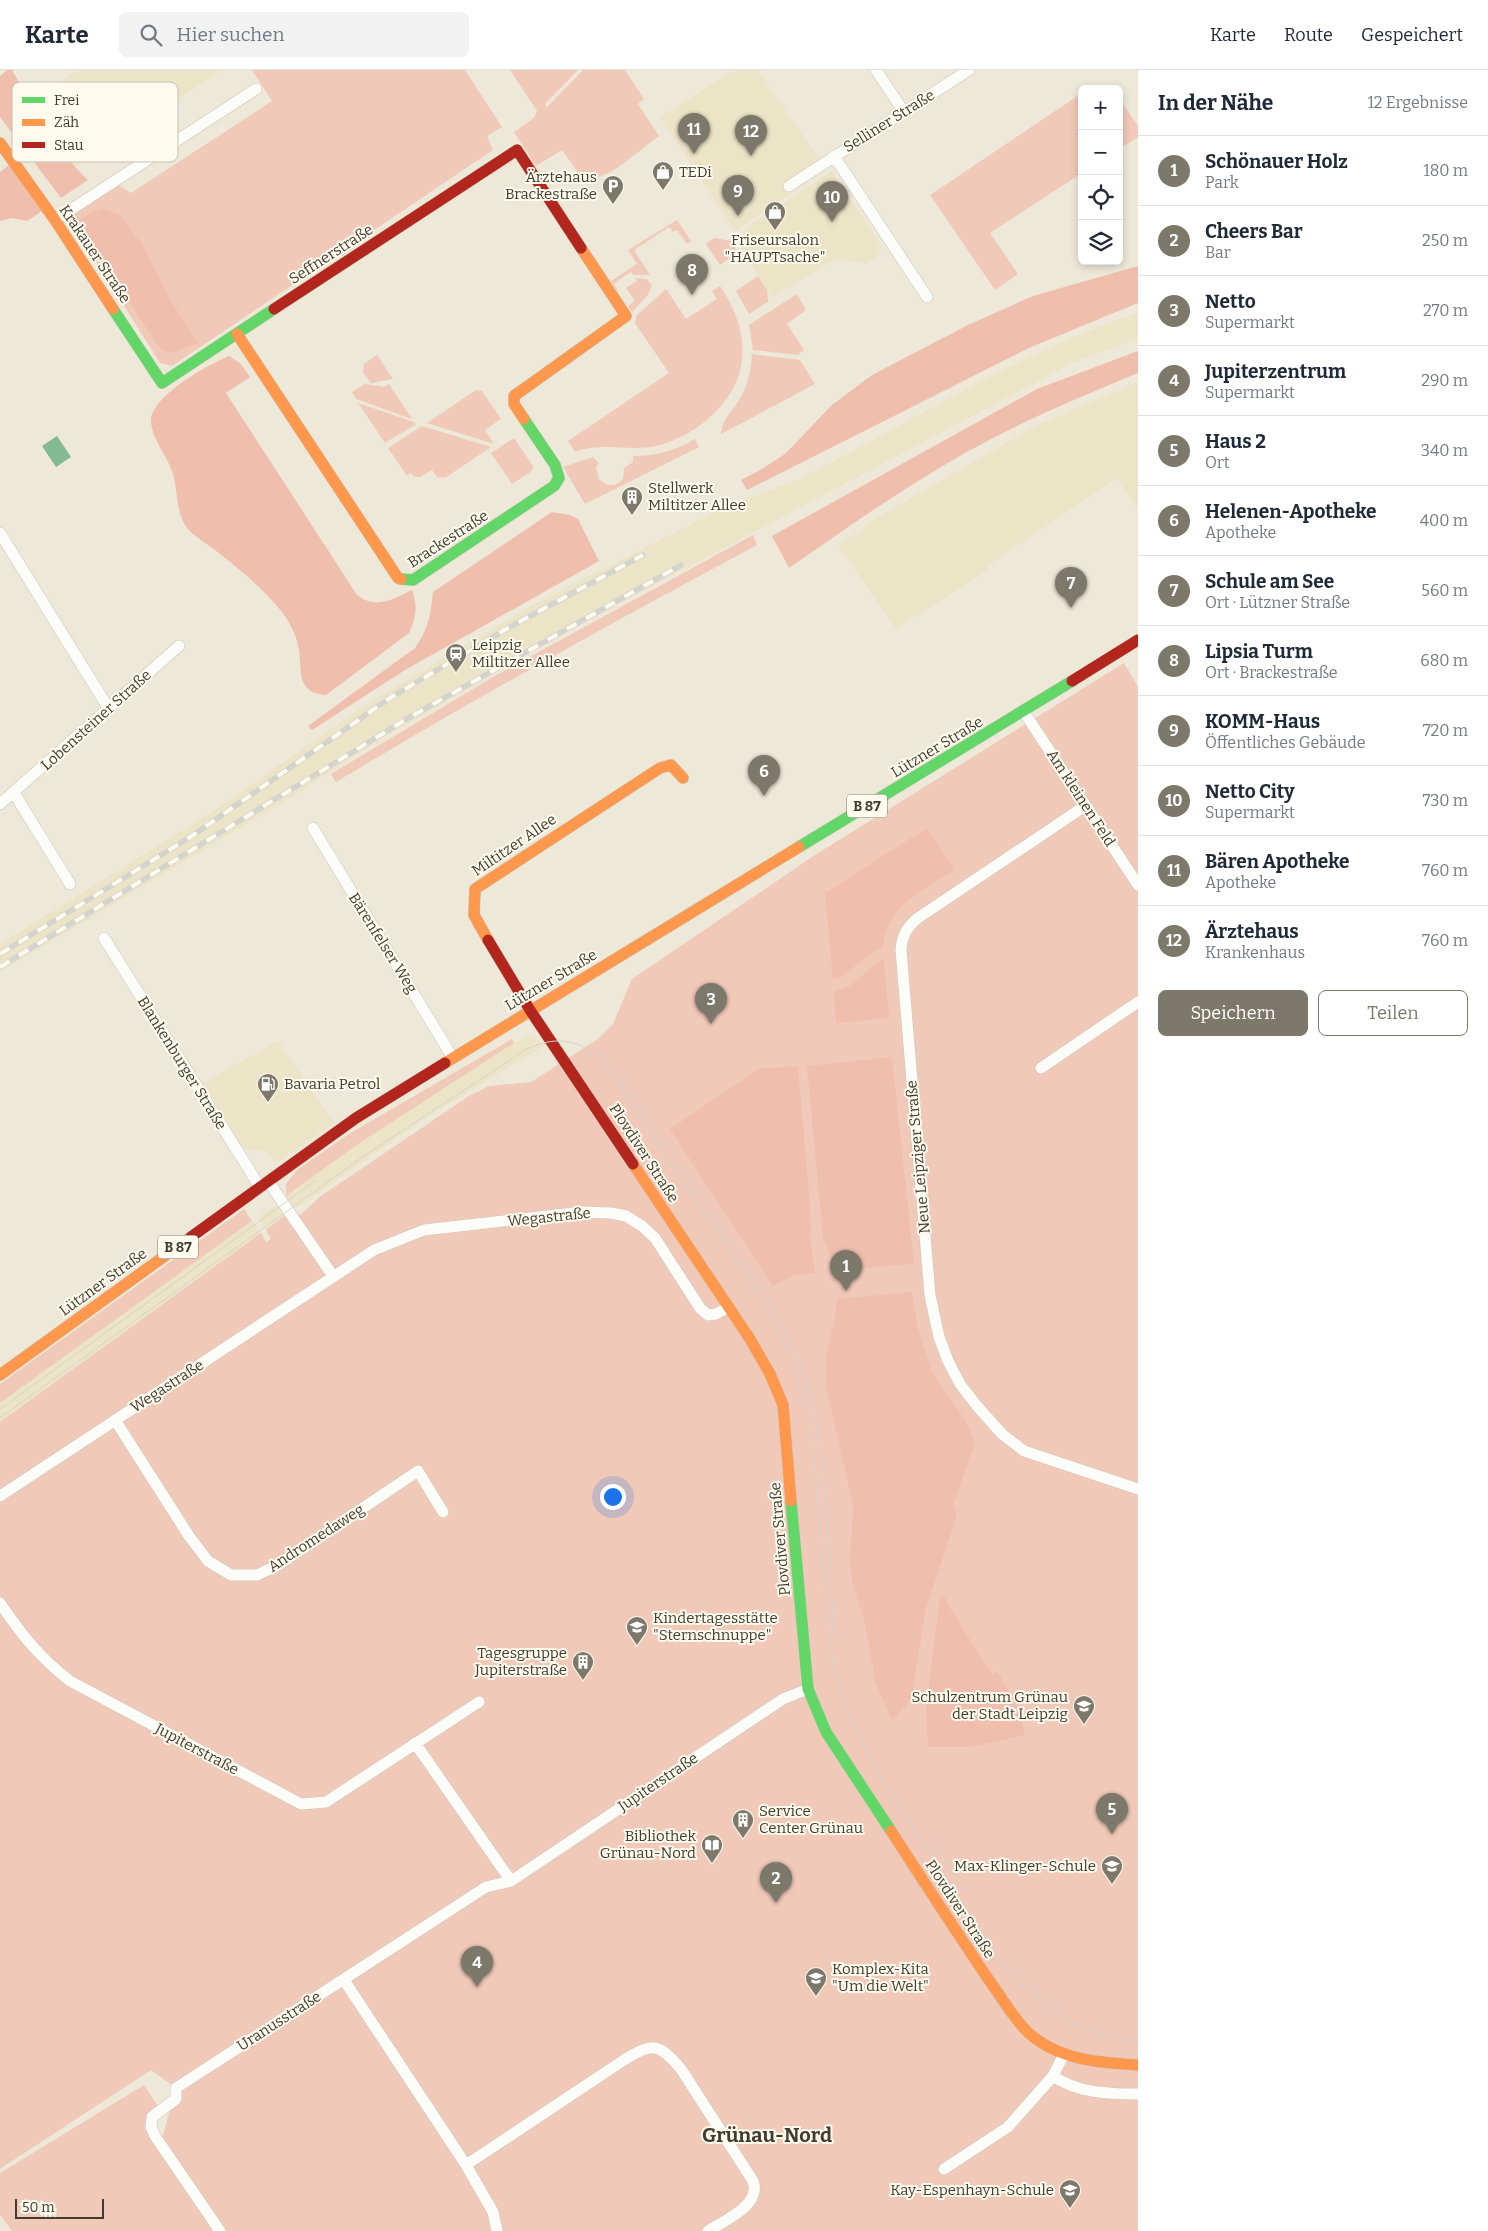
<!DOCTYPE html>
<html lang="de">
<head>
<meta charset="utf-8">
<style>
  :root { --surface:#fff; --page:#f2f2f3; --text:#1f2937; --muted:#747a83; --line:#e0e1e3; --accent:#7d796a }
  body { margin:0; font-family:Bitter,serif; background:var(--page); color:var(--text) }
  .controls { position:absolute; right:15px; top:15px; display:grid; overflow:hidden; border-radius:8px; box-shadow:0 2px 8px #0003 }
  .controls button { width:45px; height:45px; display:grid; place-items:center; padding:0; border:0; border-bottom:1px solid var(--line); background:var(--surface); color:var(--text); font:25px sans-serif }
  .scale { position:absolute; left:15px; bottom:12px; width:89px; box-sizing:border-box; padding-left:5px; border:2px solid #403d30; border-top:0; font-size:14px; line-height:18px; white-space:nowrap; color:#403d30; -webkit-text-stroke:4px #fefaee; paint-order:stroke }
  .you { position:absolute; left:612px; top:1426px; width:18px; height:18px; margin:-12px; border:4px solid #fff; border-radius:50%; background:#1a73e8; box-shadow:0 0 0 8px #1a73e833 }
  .badge { display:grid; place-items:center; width:32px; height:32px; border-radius:50%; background:var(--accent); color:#fff; font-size:16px; font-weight:700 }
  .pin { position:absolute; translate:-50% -41px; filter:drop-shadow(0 1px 2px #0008) }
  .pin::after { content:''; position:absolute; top:26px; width:18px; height:15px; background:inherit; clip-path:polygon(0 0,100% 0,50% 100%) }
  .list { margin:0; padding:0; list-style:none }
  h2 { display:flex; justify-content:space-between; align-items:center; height:65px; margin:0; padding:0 20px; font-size:21px }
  h2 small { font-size:16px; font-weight:400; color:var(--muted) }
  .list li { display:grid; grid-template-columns:32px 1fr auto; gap:15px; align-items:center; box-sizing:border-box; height:70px; padding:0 20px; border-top:1px solid var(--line) }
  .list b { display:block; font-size:19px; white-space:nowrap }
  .list p { margin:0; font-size:16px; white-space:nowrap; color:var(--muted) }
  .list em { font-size:16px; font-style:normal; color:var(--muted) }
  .actions { display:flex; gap:10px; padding:15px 20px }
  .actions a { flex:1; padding:11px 0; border:1px solid var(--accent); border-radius:8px; text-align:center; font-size:18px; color:var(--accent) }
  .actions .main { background:var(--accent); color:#fff }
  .icon { flex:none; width:28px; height:28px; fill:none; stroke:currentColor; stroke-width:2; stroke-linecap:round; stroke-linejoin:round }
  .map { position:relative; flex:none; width:1138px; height:2161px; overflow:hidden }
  header { display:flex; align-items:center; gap:30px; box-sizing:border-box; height:70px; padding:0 25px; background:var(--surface); border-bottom:1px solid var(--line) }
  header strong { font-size:24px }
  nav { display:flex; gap:28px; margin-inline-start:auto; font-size:18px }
  .search { width:350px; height:45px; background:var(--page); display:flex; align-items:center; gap:12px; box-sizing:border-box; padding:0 18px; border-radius:8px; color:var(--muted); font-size:19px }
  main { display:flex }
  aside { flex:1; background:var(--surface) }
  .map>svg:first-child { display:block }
</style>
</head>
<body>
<header>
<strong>Karte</strong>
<div class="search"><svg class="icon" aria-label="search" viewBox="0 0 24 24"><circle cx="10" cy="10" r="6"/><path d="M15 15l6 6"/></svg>Hier suchen</div>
<nav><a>Karte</a><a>Route</a><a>Gespeichert</a></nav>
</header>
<main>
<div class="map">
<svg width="1138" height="2161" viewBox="0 0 1138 2161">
  <rect width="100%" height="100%" fill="#ede8d7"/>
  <!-- built -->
  <path fill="#ece4c7" d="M78,0H222L75,97L31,30Z
    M735,0H758L826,99L735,161L660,47Z
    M832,101L878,170L881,180L878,185L866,194L837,188L772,228L740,175L744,159Z
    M1138,242V269L1074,292L573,558L374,673L287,730L0,902V874L215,740L367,634L531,536L725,437L800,409L825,396L993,305L1064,271Z
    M1138,312V440L1117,408L986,497L988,500L896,559L838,475L868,455L870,452L1035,356Z
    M529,966L536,968L544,976L438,1040L295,1139L286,1126L355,1076L514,973Z
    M278,971L334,1053L277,1093L265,1081L244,1079L203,1013Z
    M276,1135L284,1146L266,1160L258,1147Z
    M252,1151L261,1163L0,1352V1333Z"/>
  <!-- green -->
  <path fill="#f1c9b9" d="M252,0H465L502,57L487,66L493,80L172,296L160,293L70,150L75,143L118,115L131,123L272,31Z
    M510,0H578L545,34L547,37L583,0H625L644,29L638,34L659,66C639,79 608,114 582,108L562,80L536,96L514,62L534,48L537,41Z
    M1082,23V103L990,163L1018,204L995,220L930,125Z
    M1119,28L1138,56V67L1119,79Z
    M677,150L691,171L687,174L677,160L673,162L669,157L634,180L650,205H633L631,202L614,213L619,223L611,211L637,194L628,180Z
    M714,168L731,171L738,182L720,195L706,174Z
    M758,206L767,220L768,232L749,244L736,221Z
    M635,208L647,209L652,216L647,226L632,242L628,236L635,231L626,218L637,211Z
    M720,216C751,262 753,310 708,349C692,363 672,373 651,377C625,381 600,372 575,382L568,371L669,303L635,253L637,245L666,219L686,249L717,229L712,221Z
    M797,224L806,240L787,254L804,280L798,285L753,280L749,255Z
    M752,284L800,290L815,314L721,364C723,347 731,344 739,330C748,316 751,300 752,284Z
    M377,285L393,309L371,313L363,302L364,294Z
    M365,314L384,317L389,314L412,349L356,329L352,322Z
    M476,320L482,321L501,349L485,360L494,374L427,353Z
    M358,333L414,352L416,354L385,373Z
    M422,356L491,377L445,408L437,407L432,400L420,407H414L411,403L407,406L388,378Z
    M514,368L533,396L532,401L512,414L491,383Z
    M695,369L699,377L585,434L563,397L593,387L599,393L596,398L599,409C607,417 615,417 623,409L624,398L633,392V386C656,386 674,381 695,369Z
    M753,465L757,475C615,551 474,629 336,712L331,704L493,607Z
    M1124,593L1138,617V2161H221L161,2072L176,2018L151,2000L0,2099V1352L261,1163L266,1172L271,1169L266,1160L284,1146L290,1154L321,1126L469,1026L489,1016L531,1012L598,969L613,954L632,909L815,785Z
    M512,969L514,973L355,1076L286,1126V1114L297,1100L349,1064Z
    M244,1139L252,1151L0,1333V1314Z
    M144,2015L159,2038L147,2049L216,2161H12L0,2145V2103Z"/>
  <!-- forest -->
  <path fill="#f0bead" d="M7,0H12L25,23L75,97L88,110L61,128L0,47V6Z
    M9,95L42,141L27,151L12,148L0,151V102Z
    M101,138L119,144L143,176L171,231L198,273L175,282L164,281L155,271L76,151Z
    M1138,196V233L1031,277L747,420L741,410L762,399L785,384L832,335L872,305L968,255L1033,226Z
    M1138,281V303C1090,323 1041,343 995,367C923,404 855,452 789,498L772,466L1037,319Z
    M229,286L240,293L250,307L226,323L357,525C377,540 393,529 412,520C418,537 416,547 409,563L326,625C296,623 302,601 299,580C297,566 290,553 282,542C263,518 239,499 215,480C206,473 195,467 188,459C176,445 178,421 173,404C168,386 153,372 151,352C150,326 208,295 229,286Z
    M552,442L570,445L578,449L599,491L405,600L312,660L308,656L415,578C428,560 431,544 433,522Z
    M927,758L955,800C925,819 886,836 883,876L840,907L833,909L825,823Z
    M884,890L889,948L836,953L834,922L849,916L880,891Z
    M892,987L914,1194L850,1199L833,1193L823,1168L807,996Z
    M798,996L810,1136L811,1175L815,1203L795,1205L773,1216L670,1059L759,999Z
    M912,1222L917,1255L932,1302L965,1350L975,1372L953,1436L957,1445L925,1541L912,1626L909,1632L892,1651L876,1613L864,1550L853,1515L850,1494L853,1435L826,1316V1284L835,1249L837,1229Z
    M944,1526L951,1540L992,1604L997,1601L1019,1639L1025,1665L970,1677H928L926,1637L940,1527Z"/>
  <!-- water -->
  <path fill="#84ba92" d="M57,366L71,387L56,397L42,376Z"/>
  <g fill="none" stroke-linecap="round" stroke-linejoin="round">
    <!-- street casing -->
    <g stroke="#cac6b9" stroke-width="12">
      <path id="street" d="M876,0L904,42
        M834,86L927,227
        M789,116L969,0
        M55,150L256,19
        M0,463L109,639
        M1024,642L1138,815
        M14,723L70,814
        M0,734L179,576
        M1085,736L918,848C907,857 902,865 901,880L930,1225L939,1267L948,1291L960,1314L977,1336L1002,1364L1024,1381L1138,1419
        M313,758L453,988
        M104,868L260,1117
        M1041,998L1138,932
        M268,1111L333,1206
        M115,1350L189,1466L208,1491L231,1505H257L278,1495L418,1401L443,1442
        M0,1426L374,1180L424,1160L582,1142L611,1143L626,1146L642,1156L655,1168L700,1238L708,1245L716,1244L727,1238
        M0,1533C22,1565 39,1587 70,1611L301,1734L326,1732L479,1632
        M415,1673L511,1811
        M344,1910L466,2095L493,2142L497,2161
        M1053,2006C1077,2023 1109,2024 1138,2024
        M466,2095L624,1990C653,1972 659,1973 681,1999L753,2111C762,2135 725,2150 708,2161
        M944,2099L1008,2057L1053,2006L1064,1984
        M220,2161L155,2066L151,2057L152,2047L176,2029V2018L486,1817L511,1811L783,1629L808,1619"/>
    </g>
    <!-- fast casing -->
    <g stroke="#cac6b9" stroke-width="12">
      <path id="fast" d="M113,239L162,313L274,239
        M401,509L413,510L554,416L559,408L555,395L524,349
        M799,777L1072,611
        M791,1431L808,1619L826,1662L891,1761"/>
    </g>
    <!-- slow casing -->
    <g stroke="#cac6b9" stroke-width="12">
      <path id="slow" d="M0,73L55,150L113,239
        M237,264L398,508L401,509
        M524,349L514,334V326L626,246L581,178
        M488,870L474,845L475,819L660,698L671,695L683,708
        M445,993L799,777
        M633,1094L750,1269L770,1304L783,1335L791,1431
        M0,1305L191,1167
        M891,1761C924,1812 957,1863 991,1913C1005,1932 1018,1956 1036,1969C1066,1991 1103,1993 1138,1995"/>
    </g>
    <!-- jam casing -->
    <g stroke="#cac6b9" stroke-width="12">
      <path id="jam" d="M274,239L517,80L581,178
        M1072,611L1138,570
        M488,870L530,940L633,1094
        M191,1167L356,1048L445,993"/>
    </g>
    <!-- street -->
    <use href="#street" stroke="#fcfcf9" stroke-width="11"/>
    <!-- fast -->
    <use href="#fast" stroke="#63d668" stroke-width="11"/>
    <!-- slow -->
    <use href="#slow" stroke="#ff974d" stroke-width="11"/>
    <!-- jam -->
    <use href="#jam" stroke="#b3261e" stroke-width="11"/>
    <!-- tram -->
    <path stroke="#d4d3ce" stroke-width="1" d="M598,979L619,1004C651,1052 684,1100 716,1148C756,1208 796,1265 813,1335C831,1410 824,1489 836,1565
      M0,1339L315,1111
      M0,1348L361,1088L525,980C544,971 564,966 585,978C606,990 634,1040 649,1062C674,1099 698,1136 723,1172C751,1214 780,1255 796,1304C826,1394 814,1492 832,1584C849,1674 907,1748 956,1823C982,1861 1004,1903 1040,1932C1067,1955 1103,1967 1138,1971
      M929,1767L964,1821
      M1010,1890L1042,1925L1067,1942"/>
    <!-- rail casing -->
    <g stroke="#d4d3ce" stroke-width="5.5">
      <path id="rail" d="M0,884L192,766L390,628L508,558L643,485
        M0,897L405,650L681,495"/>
    </g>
    <!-- rail -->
    <use href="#rail" stroke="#fefaee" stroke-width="4" stroke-dasharray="11" stroke-linecap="butt"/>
  </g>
  <!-- icons -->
  <defs>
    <g id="shop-pin" transform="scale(1.125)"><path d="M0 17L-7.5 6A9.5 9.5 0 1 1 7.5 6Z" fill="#7d796a" stroke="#fefaee"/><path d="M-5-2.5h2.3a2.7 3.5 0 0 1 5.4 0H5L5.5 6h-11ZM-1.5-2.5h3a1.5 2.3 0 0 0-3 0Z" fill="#fff"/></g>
    <g id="parking-pin" transform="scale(1.125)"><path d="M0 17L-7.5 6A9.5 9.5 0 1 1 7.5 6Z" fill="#7d796a" stroke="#fefaee"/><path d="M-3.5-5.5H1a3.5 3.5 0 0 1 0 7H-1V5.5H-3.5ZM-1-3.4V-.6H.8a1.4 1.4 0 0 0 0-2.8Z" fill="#fff"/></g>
    <g id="building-pin" transform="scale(1.125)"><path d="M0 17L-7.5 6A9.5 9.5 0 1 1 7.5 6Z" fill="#7d796a" stroke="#fefaee"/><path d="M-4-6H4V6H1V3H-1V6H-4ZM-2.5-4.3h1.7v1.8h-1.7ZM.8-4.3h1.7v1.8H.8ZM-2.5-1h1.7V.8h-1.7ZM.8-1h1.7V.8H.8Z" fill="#fff"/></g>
    <g id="station-pin" transform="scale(1.125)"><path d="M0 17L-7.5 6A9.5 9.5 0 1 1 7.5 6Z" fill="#7d796a" stroke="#fefaee"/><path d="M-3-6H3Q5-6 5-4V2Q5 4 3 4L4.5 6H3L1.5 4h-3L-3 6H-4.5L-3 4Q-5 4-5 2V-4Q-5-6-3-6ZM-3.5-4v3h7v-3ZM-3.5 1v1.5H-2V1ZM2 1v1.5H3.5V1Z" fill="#fff"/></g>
    <g id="fuel-pin" transform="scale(1.125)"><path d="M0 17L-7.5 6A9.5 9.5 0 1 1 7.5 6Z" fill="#7d796a" stroke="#fefaee"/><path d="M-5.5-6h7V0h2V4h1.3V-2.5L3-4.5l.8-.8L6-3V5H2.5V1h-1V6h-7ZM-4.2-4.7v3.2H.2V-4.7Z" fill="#fff"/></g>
    <g id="school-pin" transform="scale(1.125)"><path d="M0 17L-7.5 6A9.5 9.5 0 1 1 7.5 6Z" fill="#7d796a" stroke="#fefaee"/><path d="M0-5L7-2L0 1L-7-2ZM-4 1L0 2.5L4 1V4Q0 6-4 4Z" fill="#fff"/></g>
    <g id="library-pin" transform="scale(1.125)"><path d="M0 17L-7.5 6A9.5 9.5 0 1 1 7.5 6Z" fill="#7d796a" stroke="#fefaee"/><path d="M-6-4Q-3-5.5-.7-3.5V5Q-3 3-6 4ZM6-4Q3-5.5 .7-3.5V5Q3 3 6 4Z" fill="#fff"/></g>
  </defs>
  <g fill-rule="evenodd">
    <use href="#shop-pin" x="663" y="102"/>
    <use href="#parking-pin" x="613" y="116"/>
    <use href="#shop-pin" x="775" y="142"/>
    <use href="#building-pin" x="632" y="427"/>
    <use href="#station-pin" x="456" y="584"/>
    <use href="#fuel-pin" x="268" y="1014"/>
    <use href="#school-pin" x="637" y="1557"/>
    <use href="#building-pin" x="583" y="1592"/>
    <use href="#school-pin" x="1084" y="1636"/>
    <use href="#building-pin" x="743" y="1750"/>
    <use href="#library-pin" x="712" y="1775"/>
    <use href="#school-pin" x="1112" y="1796"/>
    <use href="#school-pin" x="816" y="1908"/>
    <use href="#school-pin" x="1070" y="2120"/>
  </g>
  <g text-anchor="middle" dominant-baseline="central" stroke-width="4" stroke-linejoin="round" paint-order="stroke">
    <!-- shield labels -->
    <g fill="#fefaee" stroke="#797669" stroke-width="1">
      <rect x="847" y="724.5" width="40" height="23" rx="4"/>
      <rect x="158" y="1165.5" width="40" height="23" rx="4"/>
    </g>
    <g font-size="14" font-weight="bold" fill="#403d30">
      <text x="867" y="736">B 87</text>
      <text x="178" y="1177">B 87</text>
    </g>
    <!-- street labels -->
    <g font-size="15" fill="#403d30" stroke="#fefaee">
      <text transform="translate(889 51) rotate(-32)">Selliner Straße</text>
      <text transform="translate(95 184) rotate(56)">Krakauer Straße</text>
      <text transform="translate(331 184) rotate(-33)">Seffnerstraße</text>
      <text transform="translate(448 469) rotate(-33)">Brackestraße</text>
      <text transform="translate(96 650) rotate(-42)">Lobensteiner Straße</text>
      <text transform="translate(937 677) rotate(-31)">Lützner Straße</text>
      <text transform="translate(1081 728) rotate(57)">Am kleinen Feld</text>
      <text transform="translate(514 775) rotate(-34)">Miltitzer Allee</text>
      <text transform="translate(383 873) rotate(58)">Bärenfelser Weg</text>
      <text transform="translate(551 910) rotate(-31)">Lützner Straße</text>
      <text transform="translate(182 993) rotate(58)">Blankenburger Straße</text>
      <text transform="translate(644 1083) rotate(57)">Plovdiver Straße</text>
      <text transform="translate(918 1087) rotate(-95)">Neue Leipziger Straße</text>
      <text transform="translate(549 1147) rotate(-6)">Wegastraße</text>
      <text transform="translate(103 1212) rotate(-36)">Lützner Straße</text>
      <text transform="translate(167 1316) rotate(-33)">Wegastraße</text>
      <text transform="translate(316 1468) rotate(-33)">Andromedaweg</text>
      <text transform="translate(780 1469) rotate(-95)">Plovdiver Straße</text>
      <text transform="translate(197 1679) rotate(28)">Jupiterstraße</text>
      <text transform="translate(658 1712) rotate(-34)">Jupiterstraße</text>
      <text transform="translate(960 1839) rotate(57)">Plovdiver Straße</text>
      <text transform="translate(279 1951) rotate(-33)">Uranusstraße</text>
    </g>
    <!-- poi labels -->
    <g font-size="15" fill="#403d30" stroke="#fefaee" text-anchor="start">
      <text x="679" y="102">TEDi</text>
      <text x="597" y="107" text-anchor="end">Ärztehaus<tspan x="597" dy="17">Brackestraße</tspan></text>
      <text x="775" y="170" text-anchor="middle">Friseursalon<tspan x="775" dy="17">"HAUPTsache"</tspan></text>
      <text x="648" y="418">Stellwerk<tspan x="648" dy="17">Miltitzer Allee</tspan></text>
      <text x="472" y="575">Leipzig<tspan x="472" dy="17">Miltitzer Allee</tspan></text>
      <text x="284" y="1014">Bavaria Petrol</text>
      <text x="653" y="1548">Kindertagesstätte<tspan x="653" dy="17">"Sternschnuppe"</tspan></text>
      <text x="567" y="1583" text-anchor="end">Tagesgruppe<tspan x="567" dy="17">Jupiterstraße</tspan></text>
      <text x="1068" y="1627" text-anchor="end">Schulzentrum Grünau<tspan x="1068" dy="17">der Stadt Leipzig</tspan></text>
      <text x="759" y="1741">Service<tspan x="759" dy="17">Center Grünau</tspan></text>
      <text x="696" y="1766" text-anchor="end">Bibliothek<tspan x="696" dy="17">Grünau-Nord</tspan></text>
      <text x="1096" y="1796" text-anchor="end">Max-Klinger-Schule</text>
      <text x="832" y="1899">Komplex-Kita<tspan x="832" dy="17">"Um die Welt"</tspan></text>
      <text x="1054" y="2120" text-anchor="end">Kay-Espenhayn-Schule</text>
    </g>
    <!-- district labels -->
    <g font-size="20" font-weight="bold" fill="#403d30" stroke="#fefaee">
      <text x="767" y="2065">Grünau-Nord</text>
    </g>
  </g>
  <!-- legend -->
  <rect x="12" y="12" width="166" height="80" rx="8" fill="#fefaee" stroke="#c5c1b5" stroke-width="1"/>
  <rect x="22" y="27" width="23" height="6" fill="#63d668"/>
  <rect x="22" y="49" width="23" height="7" fill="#ff974d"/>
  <rect x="22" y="72" width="23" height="6" fill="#b3261e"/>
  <g font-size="14" fill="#403d30">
    <text x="54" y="35">Frei</text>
    <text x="54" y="57">Zäh</text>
    <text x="54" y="80">Stau</text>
  </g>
</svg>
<div class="controls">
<button>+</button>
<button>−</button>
<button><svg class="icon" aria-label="locate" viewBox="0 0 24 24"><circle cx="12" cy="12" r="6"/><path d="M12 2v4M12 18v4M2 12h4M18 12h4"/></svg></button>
<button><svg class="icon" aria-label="layers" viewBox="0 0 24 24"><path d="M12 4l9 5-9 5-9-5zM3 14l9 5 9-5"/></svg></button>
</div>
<div class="scale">50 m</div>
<div class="you"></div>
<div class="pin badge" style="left:846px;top:1221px">1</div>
<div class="pin badge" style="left:776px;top:1833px">2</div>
<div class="pin badge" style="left:711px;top:954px">3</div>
<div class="pin badge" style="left:477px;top:1917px">4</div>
<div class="pin badge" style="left:1112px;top:1764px">5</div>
<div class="pin badge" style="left:764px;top:726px">6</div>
<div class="pin badge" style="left:1071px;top:538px">7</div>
<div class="pin badge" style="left:692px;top:225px">8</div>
<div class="pin badge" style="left:738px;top:146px">9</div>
<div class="pin badge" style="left:832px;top:152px">10</div>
<div class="pin badge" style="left:694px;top:84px">11</div>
<div class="pin badge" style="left:751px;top:86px">12</div>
</div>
<aside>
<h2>In der Nähe<small>12 Ergebnisse</small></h2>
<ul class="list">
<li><span class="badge">1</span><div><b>Schönauer Holz</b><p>Park</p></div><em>180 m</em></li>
<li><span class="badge">2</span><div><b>Cheers Bar</b><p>Bar</p></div><em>250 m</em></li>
<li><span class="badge">3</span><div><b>Netto</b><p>Supermarkt</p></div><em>270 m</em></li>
<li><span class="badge">4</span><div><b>Jupiterzentrum</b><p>Supermarkt</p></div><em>290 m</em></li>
<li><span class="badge">5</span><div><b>Haus 2</b><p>Ort</p></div><em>340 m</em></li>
<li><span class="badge">6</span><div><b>Helenen-Apotheke</b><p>Apotheke</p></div><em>400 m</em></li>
<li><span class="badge">7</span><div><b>Schule am See</b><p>Ort · Lützner Straße</p></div><em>560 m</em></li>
<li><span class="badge">8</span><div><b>Lipsia Turm</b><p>Ort · Brackestraße</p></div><em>680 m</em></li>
<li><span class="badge">9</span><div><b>KOMM-Haus</b><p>Öffentliches Gebäude</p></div><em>720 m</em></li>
<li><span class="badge">10</span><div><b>Netto City</b><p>Supermarkt</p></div><em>730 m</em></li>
<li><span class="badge">11</span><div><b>Bären Apotheke</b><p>Apotheke</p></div><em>760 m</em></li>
<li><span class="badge">12</span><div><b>Ärztehaus</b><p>Krankenhaus</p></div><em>760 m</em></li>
</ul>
<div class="actions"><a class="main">Speichern</a><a>Teilen</a></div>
</aside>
</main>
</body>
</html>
